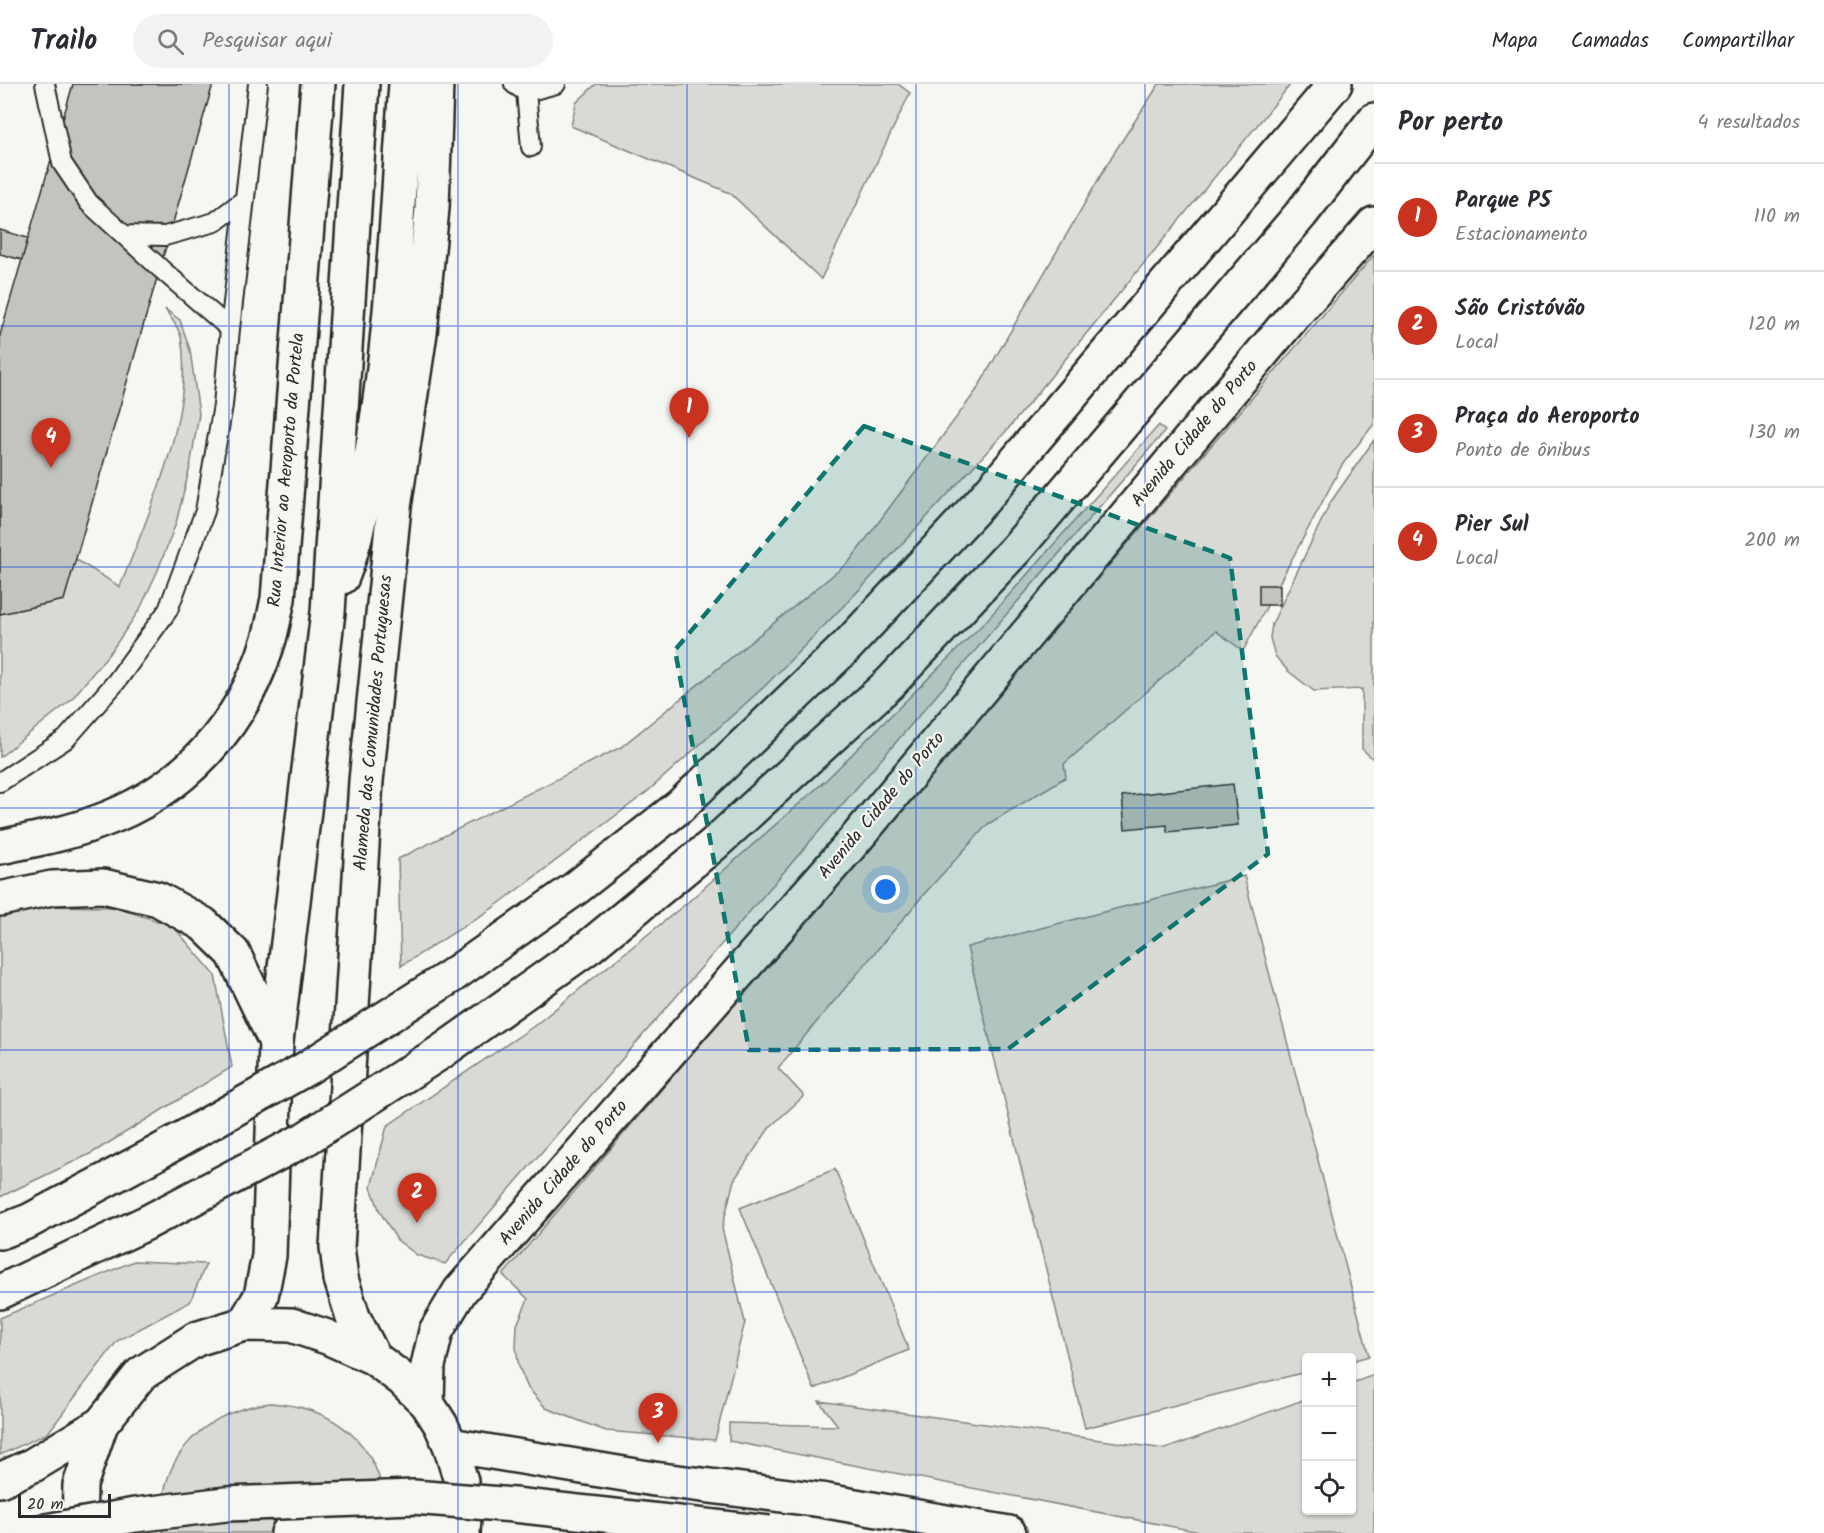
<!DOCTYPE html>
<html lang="pt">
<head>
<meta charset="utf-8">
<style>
  :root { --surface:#fff; --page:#f2f2f3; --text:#2b2b33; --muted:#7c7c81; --line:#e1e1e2; --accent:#c8321e }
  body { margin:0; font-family:Kalam,sans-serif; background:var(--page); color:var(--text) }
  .controls { position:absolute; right:18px; bottom:18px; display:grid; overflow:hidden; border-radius:6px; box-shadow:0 2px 4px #0004 }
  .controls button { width:54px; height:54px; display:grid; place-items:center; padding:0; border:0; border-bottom:2px solid var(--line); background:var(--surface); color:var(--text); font:30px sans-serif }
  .scale { position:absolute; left:18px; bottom:15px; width:93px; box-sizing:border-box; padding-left:6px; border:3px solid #2b2b2b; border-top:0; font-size:16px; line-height:21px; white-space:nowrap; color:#2b2b2b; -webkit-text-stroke:4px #f6f6f2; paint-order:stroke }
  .you { position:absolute; left:886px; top:806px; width:21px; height:21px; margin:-15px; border:4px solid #fff; border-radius:50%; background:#1a73e8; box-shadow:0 0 0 9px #1a73e833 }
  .badge { display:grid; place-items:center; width:39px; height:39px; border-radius:50%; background:var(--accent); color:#fff; font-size:20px; font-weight:700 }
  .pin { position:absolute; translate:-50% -50px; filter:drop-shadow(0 2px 3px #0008) }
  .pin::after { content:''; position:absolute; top:32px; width:21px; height:18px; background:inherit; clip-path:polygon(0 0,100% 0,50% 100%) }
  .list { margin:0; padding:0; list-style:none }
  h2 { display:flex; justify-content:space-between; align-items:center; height:78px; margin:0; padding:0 24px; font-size:26px }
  h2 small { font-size:20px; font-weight:400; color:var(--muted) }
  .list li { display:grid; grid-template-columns:39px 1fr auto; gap:18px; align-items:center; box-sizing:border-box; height:108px; padding:0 24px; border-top:2px solid var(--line) }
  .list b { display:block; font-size:22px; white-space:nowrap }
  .list p { margin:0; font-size:20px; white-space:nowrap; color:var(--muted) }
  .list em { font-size:20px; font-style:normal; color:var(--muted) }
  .icon { flex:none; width:33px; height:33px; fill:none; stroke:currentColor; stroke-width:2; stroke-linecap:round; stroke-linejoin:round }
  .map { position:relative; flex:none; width:1374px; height:1449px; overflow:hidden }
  header { display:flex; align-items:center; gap:36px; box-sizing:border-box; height:84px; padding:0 30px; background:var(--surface); border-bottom:2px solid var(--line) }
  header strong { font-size:28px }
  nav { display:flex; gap:33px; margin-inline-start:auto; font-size:21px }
  .search { width:420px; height:54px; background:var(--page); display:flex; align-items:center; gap:15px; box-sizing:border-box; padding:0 21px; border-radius:33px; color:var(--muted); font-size:22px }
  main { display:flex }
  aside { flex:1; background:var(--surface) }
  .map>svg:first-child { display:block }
</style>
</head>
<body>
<header>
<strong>Trailo</strong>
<div class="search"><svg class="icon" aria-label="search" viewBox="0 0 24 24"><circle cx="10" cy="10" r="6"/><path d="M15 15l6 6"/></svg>Pesquisar aqui</div>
<nav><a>Mapa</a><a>Camadas</a><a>Compartilhar</a></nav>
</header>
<main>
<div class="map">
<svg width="1374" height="1449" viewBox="0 0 1374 1449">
  <rect width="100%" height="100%" fill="#f6f6f2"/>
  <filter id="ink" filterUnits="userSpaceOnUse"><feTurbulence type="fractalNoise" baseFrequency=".0167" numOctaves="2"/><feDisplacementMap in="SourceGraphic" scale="12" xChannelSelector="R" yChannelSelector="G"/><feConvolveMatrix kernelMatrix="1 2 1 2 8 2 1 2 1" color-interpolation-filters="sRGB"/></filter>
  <g filter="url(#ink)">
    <!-- green -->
    <path fill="#d9d9d5" stroke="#828280" stroke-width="1.5" d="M596,0H898L910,9L821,195L730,109L571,42L576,19Z
      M1159,0H1291L1008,345L865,500L765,602L647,708L493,824L401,882L398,775L621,663L849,478L976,307L1112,72Z
      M1374,171V340L1342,381L1243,567L1216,547L1064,680L1066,693L988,740L925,809L778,984L804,1012L770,1043L734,1096L722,1144L745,1238L715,1356L606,1347L546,1324L528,1304L519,1283L516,1263L517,1241L528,1215L503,1191Z
      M165,225L180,236L190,266L199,330L190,383L176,439L158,486L140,525L112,566L71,616L0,673V428L120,503C148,431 195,331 181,253C179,244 170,233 165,225Z
      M1159,341L1165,347L445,1180L417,1171L397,1156L380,1128L371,1103L387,1042L534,942L688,818L826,696L987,536Z
      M1374,356V676L1362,665V605L1314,607L1288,587L1275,572L1270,554L1272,540L1330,419Z
      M1244,792L1369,1272L1352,1277V1274H1306V1288L1085,1344L967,863Z
      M44,822L114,823L173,842L215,891L232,983L92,1069L0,1113V830Z
      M835,1085L909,1266L814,1305L740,1124Z
      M134,1177L206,1180L190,1218L117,1257L48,1349L0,1371V1234Z
      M1374,1291V1449H1205L729,1357V1339L838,1342L819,1317L1165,1365L1306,1315V1426H1352V1299Z
      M270,1319C325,1322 371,1350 383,1408C386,1421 384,1436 384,1449H163C155,1377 199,1328 270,1319Z"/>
    <!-- building -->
    <path fill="#c3c3c0" stroke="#2b2b2b" stroke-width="1.5" d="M73,0H213L64,516L0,530V251Z
      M0,146L28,154L22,176L0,170Z
      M1259,501H1280V521H1259Z
      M1233,700L1238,741L1167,748V741L1125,745L1122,712Z"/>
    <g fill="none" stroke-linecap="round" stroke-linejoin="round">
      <!-- lane casing -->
      <g stroke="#2b2b2b" stroke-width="22">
        <path id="lane" d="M514,0L526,8L531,63
          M526,8L556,0
          M124,151L165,152L215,138L244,116
          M230,245L258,0
          M0,698L66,655L116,598L168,526L205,427L223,321L230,245L161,185L89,119L62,79L45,0"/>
      </g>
      <!-- street casing -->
      <g stroke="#2b2b2b" stroke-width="38">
        <path id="street" d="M427,1319L428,1282L436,1247L460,1207L854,757L1294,231L1374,140"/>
      </g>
      <!-- secondary casing -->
      <g stroke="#2b2b2b" stroke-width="38">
        <path id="secondary" d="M0,763C33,756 66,750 98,738C183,708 243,642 269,555C273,542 275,528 278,515L318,0"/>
      </g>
      <!-- primary casing -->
      <g stroke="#2b2b2b" stroke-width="38">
        <path id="primary" d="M342,493C358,454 363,413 371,373C393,250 397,124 406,0
          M244,1240L261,1212L269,1172L276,958L328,528L362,0
          M374,1274L353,1233L341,1195L337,1163L366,697L394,423L420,249L432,124L436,0
          M450,1361L654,1395L821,1416L1009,1449
          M79,1449L80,1401L101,1340L141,1290L196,1255L244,1240L291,1241L327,1253L374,1274L402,1295L427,1319L441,1341L450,1361L461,1397L464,1435L463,1449"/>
      </g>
      <!-- highway casing -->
      <g stroke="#2b2b2b" stroke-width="38">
        <path id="highway" d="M0,815L52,804L103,802L158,815L203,840L233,869L276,958
          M450,893L576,804L680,722L848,561L983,416L1335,0
          M441,968L590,862L714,760L890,599L1016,465L1301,130L1374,36
          M0,1148L29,1137L155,1070
          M0,1208L146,1139
          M0,1396L33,1381L101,1340
          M288,1449L408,1446L453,1449"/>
      </g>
      <!-- lane -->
      <use href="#lane" stroke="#f6f6f2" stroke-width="18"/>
      <!-- street -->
      <use href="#street" stroke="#f6f6f2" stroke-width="33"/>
      <!-- secondary -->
      <use href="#secondary" stroke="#f6f6f2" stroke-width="33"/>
      <!-- primary -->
      <use href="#primary" stroke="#f6f6f2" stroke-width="33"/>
      <!-- highway -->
      <use href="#highway" stroke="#f6f6f2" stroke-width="33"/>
      <!-- highway-bridge casing -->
      <g stroke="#2b2b2b" stroke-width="38" stroke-linecap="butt">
        <path id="highway-bridge" d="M155,1070L307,984L450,893
          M146,1139L305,1055L441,968
          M35,1449L135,1431L226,1420L413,1413L514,1421L769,1449"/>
      </g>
      <!-- highway-bridge -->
      <use href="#highway-bridge" stroke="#f6f6f2" stroke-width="33"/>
    </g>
  </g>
  <!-- marked area -->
  <path fill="#0f766e" fill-opacity="0.2" stroke="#0f766e" stroke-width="4.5" stroke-dasharray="12 8" stroke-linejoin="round" d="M864,342L1230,474L1268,770L1008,965L749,966L675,566Z"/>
  <!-- grid -->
  <path fill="none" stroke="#1d4ed8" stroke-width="1.5" stroke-opacity="0.55" d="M229,0V1449M458,0V1449M687,0V1449M916,0V1449M1145,0V1449M0,242H1374M0,483H1374M0,724H1374M0,966H1374M0,1208H1374"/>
  <g text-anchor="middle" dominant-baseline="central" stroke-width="4.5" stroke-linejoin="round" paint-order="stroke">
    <!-- street labels -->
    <g font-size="18" fill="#2b2b2b" stroke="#f6f6f2">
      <text transform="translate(1195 350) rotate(-50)">Avenida Cidade do Porto</text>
      <text transform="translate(287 386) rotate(-85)">Rua Interior ao Aeroporto da Portela</text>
      <text transform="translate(374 639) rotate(-85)">Alameda das Comunidades Portuguesas</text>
      <text transform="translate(882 722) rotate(-50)">Avenida Cidade do Porto</text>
      <text transform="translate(564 1089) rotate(-49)">Avenida Cidade do Porto</text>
    </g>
  </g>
</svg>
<div class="controls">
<button>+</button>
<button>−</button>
<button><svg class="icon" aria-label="locate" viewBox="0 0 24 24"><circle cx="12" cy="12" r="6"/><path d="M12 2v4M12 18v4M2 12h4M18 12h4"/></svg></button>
</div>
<div class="scale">20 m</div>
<div class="you"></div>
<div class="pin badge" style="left:689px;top:354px">1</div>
<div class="pin badge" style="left:417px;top:1139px">2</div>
<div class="pin badge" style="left:658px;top:1359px">3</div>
<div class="pin badge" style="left:51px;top:384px">4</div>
</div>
<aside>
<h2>Por perto<small>4 resultados</small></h2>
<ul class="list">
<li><span class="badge">1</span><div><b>Parque P5</b><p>Estacionamento</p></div><em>110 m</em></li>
<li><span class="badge">2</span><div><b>São Cristóvão</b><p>Local</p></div><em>120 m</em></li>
<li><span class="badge">3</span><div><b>Praça do Aeroporto</b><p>Ponto de ônibus</p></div><em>130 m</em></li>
<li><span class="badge">4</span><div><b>Pier Sul</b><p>Local</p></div><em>200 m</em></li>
</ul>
</aside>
</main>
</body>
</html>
